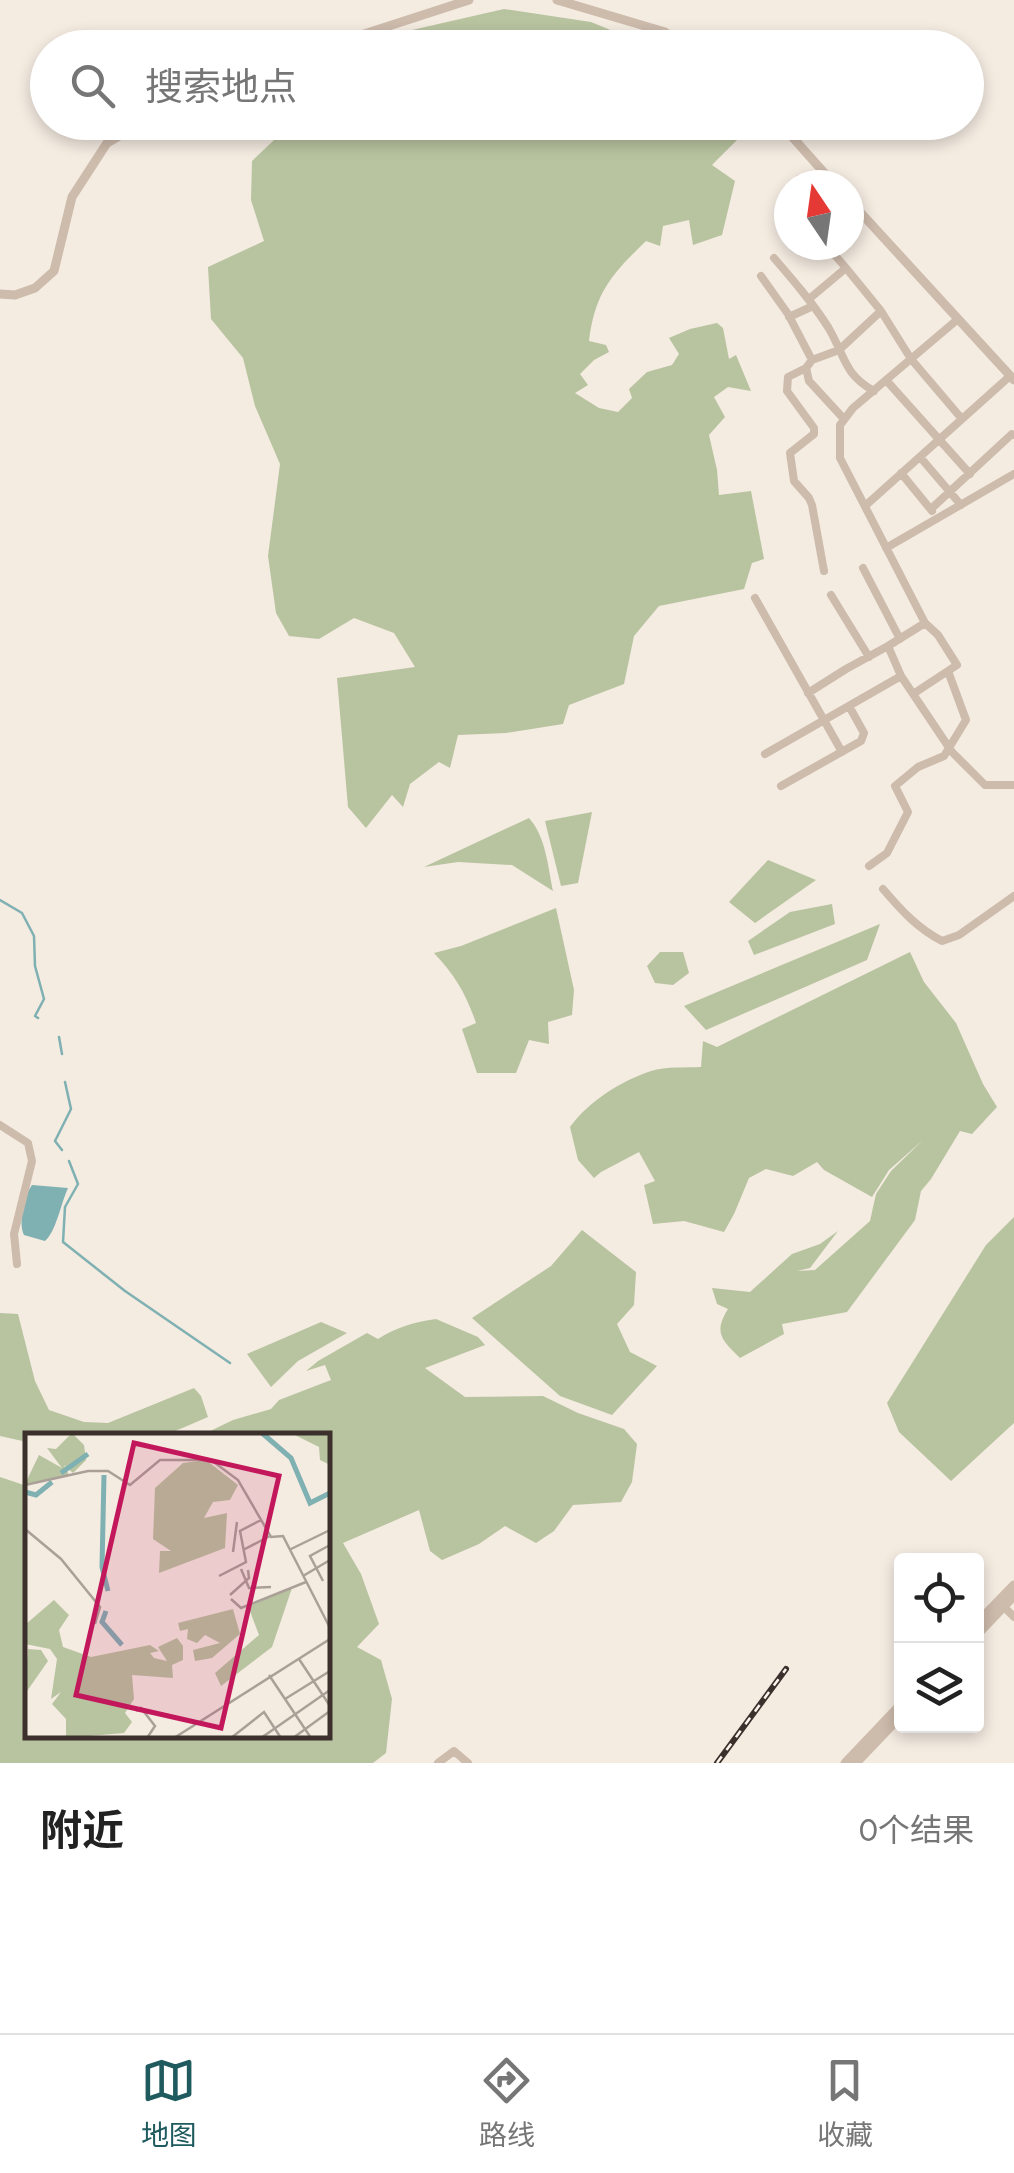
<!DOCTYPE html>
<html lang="zh">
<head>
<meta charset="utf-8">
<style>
  :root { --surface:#fff; --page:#f6f6f6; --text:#222; --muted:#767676; --line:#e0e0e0; --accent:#1f5a5e }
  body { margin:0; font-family:Jost,"Noto Sans SC",sans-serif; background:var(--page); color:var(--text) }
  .controls { position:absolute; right:30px; bottom:30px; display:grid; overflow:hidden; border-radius:10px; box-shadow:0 5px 15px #0003 }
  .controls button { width:90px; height:90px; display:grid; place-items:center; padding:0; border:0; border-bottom:2px solid var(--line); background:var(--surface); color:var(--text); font:50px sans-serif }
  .compass { position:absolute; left:774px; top:170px; width:90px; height:90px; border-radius:50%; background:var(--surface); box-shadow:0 5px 15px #0003; rotate:347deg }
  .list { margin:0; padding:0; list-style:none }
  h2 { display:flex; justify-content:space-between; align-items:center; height:130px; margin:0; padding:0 40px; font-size:42px }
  h2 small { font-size:32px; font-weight:400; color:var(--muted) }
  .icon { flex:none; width:55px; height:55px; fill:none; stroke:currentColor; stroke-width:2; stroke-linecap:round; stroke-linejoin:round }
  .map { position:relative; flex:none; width:1014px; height:1763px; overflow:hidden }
  .search { position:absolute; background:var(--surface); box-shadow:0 5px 15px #0003; left:30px; right:30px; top:30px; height:110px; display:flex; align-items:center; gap:25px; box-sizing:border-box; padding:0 35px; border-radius:55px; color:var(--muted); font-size:38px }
  .sheet { height:270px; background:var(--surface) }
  nav { display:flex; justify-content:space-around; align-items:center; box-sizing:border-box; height:140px; border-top:2px solid var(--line); background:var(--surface); font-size:28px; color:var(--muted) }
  nav a { display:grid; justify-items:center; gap:5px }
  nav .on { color:var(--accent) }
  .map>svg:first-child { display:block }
</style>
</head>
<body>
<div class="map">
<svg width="1014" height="1763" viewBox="0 0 1014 1763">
  <rect width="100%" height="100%" fill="#f4ebe1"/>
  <!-- green -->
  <path fill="#b8c4a0" d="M504,9L591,22L652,47H381L412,30Z
    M293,122L753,124L712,165L735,181L722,235L693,245L689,220L663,226L660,246L646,241C612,274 595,292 589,341L606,345L609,352L594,360L580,374L588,385L575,393L599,408L618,412L632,398L629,389L647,372L672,365L679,354L669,338L690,329L717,323L723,328L729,359L736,355L751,391L728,387L714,397L725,417L709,435L717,470L719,495L751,491L764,559L752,563L744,589L659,606L634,636L624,684L569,705L563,724L506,733L458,735L450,768L439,762L410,784L403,807L392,795L366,828L348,807L337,678L415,667L394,633L354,618L319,639L289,636L276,613L268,556L280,464L255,406L243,358L211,319L208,267L264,241L251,200L252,161Z
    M592,812L578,883L561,886L545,821Z
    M529,818C546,837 548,867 553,891L512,865L458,862L424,867Z
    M768,860L816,880L755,923L729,902Z
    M832,904L835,924L754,955L748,941L790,912Z
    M556,908L574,990L572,1015L548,1022L549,1044L529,1040L516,1073H477L462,1029L476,1023C466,994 455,975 434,953L461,946Z
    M880,924L867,960L706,1030L684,1006Z
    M660,952H683L689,973L673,985L655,983L647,966Z
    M910,952L924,982L956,1023L983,1084L997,1107L972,1134L960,1131L931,1179L921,1191L915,1220L847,1312L782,1324L784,1334L740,1358C722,1340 713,1333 728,1309L717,1304L712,1288L750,1292L792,1254L820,1244L838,1231L810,1268L797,1271L815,1270L870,1221L876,1194L891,1171L923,1140L889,1170L872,1197L824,1170L817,1162L793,1176L766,1169L749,1178L734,1214L724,1232L684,1221L653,1224L644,1185L655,1181L639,1152L601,1172L594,1178L578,1160L570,1127C589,1101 621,1081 651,1071C666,1066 686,1068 701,1067L703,1041L717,1047Z
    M1014,1217V1423L951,1481L899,1432L887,1403L986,1245Z
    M582,1230L636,1272L634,1305L617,1324L630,1352L657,1366L612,1415L560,1396L472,1318L551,1266Z
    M0,1313L18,1314L35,1381L49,1410L84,1422L108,1423L194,1388L201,1396L208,1417L166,1435L28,1436L27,1442L0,1436Z
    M436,1319L478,1337L485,1345L425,1368L465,1397L543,1396L578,1413L624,1429L637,1444L632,1482L621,1502L573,1505L554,1531L536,1543L505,1526L479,1544L442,1560L430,1551L419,1510L343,1543L361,1574L379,1624L357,1647L381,1660L392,1699L386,1753L373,1763H0V1477L27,1486L28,1736H328V1436L202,1435L233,1420L271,1409L279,1400L331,1380L325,1365L306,1371L318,1361L367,1333L378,1339C397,1327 414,1322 436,1319Z
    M321,1322L347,1333L298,1361L271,1387L247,1354Z"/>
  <!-- water -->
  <path fill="#7fb0b2" d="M32,1185L68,1188C61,1203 56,1232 45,1241L24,1235C18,1222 24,1196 32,1185Z"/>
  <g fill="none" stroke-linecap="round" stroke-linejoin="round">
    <!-- stream -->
    <path stroke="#7fb0b2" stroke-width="2.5" d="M0,900L22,913L34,936L35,966L44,999L35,1016L38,1018
      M59,1037L62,1054
      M62,1150L55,1141L71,1109L65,1082
      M69,1161L78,1184L65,1207L63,1242L125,1291L230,1363"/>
    <!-- minor -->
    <path stroke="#cdbbac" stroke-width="8" d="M794,185L799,179
      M789,190L783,196L789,203
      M774,258C793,280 812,302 828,327C845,355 843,374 874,391
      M846,268L881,311L911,359L962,419
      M761,276L788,314L812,360L806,368L809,381L844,419
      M809,299L846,268L826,245
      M789,317L813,306
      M812,360L839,350L881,311
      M806,368L788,377L787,391L814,428V434L790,453L794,481L809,498L812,505L824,571
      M886,380L970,474
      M920,457L961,505
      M901,473L932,511
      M865,506L1010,376
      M931,509L1012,434L1014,435
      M886,548L1014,474
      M863,568L900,639
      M831,595L869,657
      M755,598L842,752
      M901,676L952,752L985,785H1014
      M808,693L846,669L888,646
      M913,694L957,665L938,635L925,623
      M765,754L901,676L888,646L925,623L840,458V425L853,408L958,319
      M781,786L861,741L864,733L849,706
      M869,866L887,853L908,812L895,786L918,767L944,756L966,720L948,671
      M883,889C901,910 917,928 942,941L959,935L1014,896
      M0,1125L28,1143L32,1161L14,1234L17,1264
      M1004,1607L1014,1617
      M438,1763L454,1751L468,1763"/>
    <!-- tertiary -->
    <path stroke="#cdbbac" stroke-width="9" d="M557,0L665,32L686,48
      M321,48L469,0
      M779,122L835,185
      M849,200L1014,380
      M0,294L15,295L35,288L54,271L72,197L107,143L143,122
      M976,1624L1014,1585
      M976,1636L1014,1596
      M845,1763L902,1703
      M856,1763L902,1715"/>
    <!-- rail casing -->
    <g stroke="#3b302b" stroke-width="6">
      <path id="rail" d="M717,1763L786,1669"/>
    </g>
    <!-- rail -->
    <use href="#rail" stroke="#fbf5ee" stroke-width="2.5" stroke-dasharray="8" stroke-linecap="butt"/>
  </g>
  <!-- overview -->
  <g transform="translate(25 1433)">
    <rect width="305" height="305" fill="#f4ebe1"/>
    <path d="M47,0L59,12L61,27L48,40L39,32L44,42L0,51L14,22L37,35L22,15L31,16ZM266,0H305V32L295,27L294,14ZM181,27L213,52L205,67L188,69L179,85L202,80L200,115L134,140L135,118H146L128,106L130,55L158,30ZM267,155L247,214L196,253L190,240L234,202L223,173ZM29,167L44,182L34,197L38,214L66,224L125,212L134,218L125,220L129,225L142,228L133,214L152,205L158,213V227L147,232L148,245L107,242L109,266L100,280L107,289L99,300L41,305V286L27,271L36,259L26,266L32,226L25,216L0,211L1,191ZM208,176L215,201L187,225L170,228L168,217L195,210L180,202L172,210L162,206L163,196L155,198L153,190ZM3,216L16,217L23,228L0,261Z" fill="#b8c4a0"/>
    <path fill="none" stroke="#7fb0b2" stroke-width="5" d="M237,0L266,25L285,70L305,60M36,40L63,21M79,42L77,134L83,158M0,59L11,62L27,49M81,178L77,189L97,212"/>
    <path fill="none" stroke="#aaa098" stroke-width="2.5" d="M0,52L63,38H83L105,52L135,27H186L213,47L246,104L258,103L305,195M0,96L36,126L75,174L70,191M218,117L245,103M264,117L305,97M208,119L212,89M216,136L224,155L246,154M194,143L221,129L215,98L236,87M278,143L305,127M298,148L285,123L305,112M205,162L224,145L223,137M206,166L216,175L281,149M274,226L305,273M244,242L286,305M260,266L305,238M111,278L116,275L130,293L122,305M149,305L305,206M206,305L239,279L256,305M236,305L305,257M268,305L305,278"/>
    <path fill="#c2185b" fill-opacity="0.15" stroke="#c2185b" stroke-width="5" d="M109,10L254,43L196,295L51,262Z"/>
    <rect width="305" height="305" fill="none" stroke="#3b302b" stroke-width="5"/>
  </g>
</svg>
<div class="controls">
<button><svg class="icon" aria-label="locate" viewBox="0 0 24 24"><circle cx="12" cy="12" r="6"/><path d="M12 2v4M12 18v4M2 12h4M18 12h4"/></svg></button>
<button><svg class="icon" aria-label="layers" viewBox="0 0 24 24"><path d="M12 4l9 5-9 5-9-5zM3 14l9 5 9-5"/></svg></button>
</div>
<svg class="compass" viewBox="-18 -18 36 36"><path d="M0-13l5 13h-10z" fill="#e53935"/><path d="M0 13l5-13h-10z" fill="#767676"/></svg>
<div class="search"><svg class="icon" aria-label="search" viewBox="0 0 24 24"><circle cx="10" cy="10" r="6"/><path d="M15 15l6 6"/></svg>搜索地点</div>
</div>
<section class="sheet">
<h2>附近<small>0个结果</small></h2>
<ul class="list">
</ul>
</section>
<nav>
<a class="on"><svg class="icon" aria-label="map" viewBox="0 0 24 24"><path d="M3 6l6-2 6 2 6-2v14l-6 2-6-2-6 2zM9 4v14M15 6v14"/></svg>地图</a>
<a><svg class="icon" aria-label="directions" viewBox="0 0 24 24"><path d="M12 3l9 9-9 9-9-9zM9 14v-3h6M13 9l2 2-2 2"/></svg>路线</a>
<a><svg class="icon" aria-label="saved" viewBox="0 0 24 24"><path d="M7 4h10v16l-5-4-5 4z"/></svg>收藏</a>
</nav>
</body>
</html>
